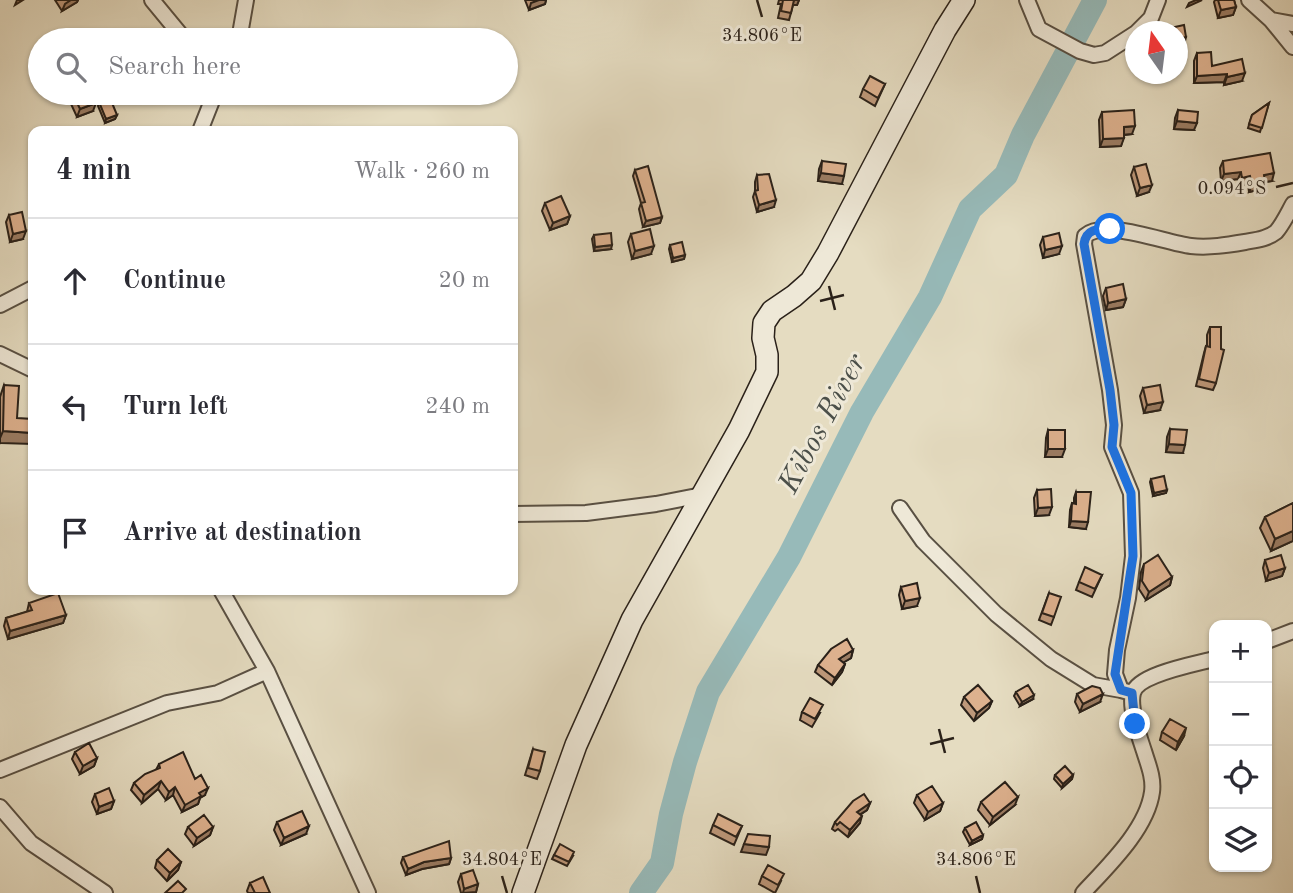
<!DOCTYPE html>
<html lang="en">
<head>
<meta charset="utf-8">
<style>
  :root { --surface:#fff; --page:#f7f7f7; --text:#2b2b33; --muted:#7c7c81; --line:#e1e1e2 }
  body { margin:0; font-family:"Old Standard TT",serif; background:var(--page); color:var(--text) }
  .controls { position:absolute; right:21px; bottom:21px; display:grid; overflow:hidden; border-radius:14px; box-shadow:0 2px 5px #0004 }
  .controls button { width:63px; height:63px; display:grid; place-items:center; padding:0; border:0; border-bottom:2px solid var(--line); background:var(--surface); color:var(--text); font:35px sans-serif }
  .compass { position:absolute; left:1125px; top:21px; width:63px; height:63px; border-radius:50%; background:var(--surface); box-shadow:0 2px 5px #0004; rotate:346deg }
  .stop { position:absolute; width:21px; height:21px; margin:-16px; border:5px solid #1a73e8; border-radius:50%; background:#fff }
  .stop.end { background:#1a73e8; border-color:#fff; box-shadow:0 2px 7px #0008 }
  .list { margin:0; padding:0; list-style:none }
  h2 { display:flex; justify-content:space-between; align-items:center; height:91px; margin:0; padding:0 28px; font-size:30px }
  h2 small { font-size:23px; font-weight:400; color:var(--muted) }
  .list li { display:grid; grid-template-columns:46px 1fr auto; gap:21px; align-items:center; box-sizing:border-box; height:126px; padding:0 28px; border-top:2px solid var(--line) }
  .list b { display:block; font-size:26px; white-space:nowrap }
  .list em { font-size:23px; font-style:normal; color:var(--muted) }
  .icon { flex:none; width:38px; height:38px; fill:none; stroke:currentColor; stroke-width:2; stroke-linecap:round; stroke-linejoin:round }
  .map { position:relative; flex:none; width:1293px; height:893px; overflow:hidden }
  .search { position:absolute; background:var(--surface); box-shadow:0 2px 5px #0004; left:28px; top:28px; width:490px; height:77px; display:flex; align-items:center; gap:18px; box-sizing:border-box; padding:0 24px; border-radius:38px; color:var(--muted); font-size:26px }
  .panel { position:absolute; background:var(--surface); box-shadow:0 2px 5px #0004; left:28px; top:126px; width:490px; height:469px; border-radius:14px }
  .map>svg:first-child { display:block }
</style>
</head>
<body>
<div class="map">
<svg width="1293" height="893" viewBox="0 0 1293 893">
  <rect width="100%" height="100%" fill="#e5dcc1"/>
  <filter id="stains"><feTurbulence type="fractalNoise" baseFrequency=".00286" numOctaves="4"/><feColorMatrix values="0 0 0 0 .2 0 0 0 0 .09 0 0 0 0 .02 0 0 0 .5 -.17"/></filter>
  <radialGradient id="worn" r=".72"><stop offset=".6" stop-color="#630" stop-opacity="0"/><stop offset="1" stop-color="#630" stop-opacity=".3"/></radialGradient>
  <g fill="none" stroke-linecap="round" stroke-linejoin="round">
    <!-- river -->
    <path stroke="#97bab9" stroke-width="24" d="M641,893L662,863L671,814L685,762L708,692L789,557L862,412L930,297L970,209L1006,175L1023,135L1095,0"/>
    <!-- minor casing -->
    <g stroke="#595043" stroke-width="18">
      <path id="minor" d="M152,0L185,40
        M1027,0L1039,29L1080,51L1094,55L1105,53L1136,33
        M1249,0L1271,20L1293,47
        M1271,20L1293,24
        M1137,32L1151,18L1158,0
        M239,40L246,0
        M200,131L215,93
        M0,305L33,288
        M0,354L33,370
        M900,508L923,541L996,614L1051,659L1093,685L1121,690
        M513,514L586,513L656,504L702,495
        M221,590L267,671L368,893
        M1267,641L1293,631
        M1132,693L1121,690L1115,674L1117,650L1128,598L1133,556L1131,493L1112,447L1114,425L1110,390L1084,244L1085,236C1105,218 1165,243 1191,246C1209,248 1227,245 1245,242C1256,240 1267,239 1276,232C1283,224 1288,213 1293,204
        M0,770L167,703L218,693L267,671
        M0,807L31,843L105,893
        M1083,893C1108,866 1147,829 1152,792C1154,778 1148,764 1144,751C1139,736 1129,708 1133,693C1138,674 1196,664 1214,659"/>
    </g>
    <!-- secondary casing -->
    <g stroke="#2a2119" stroke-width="24">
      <path id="secondary" d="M523,893L576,745L632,620L739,430L767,372V355L763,338L764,323L772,311L794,296L811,281L828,253L945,30L964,0"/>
    </g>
    <!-- minor -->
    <use href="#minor" stroke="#eee8d7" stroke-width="14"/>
    <!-- secondary -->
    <use href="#secondary" stroke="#eee8d7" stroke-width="21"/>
  </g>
  <!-- wall -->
  <path fill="#be987a" stroke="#2a2119" stroke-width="2" d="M55,0H78L77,2L62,11Z
    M525,0H546L545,4L529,10Z
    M779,0H799L797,5H793L789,20L778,18L781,4H778Z
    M1215,0H1234L1236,7L1233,15L1218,18L1214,2Z
    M1197,53L1212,66L1242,81L1224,85V82L1194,83V61Z
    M885,84L875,106L860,97L863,89Z
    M74,96L93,111L77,117L71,104Z
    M99,102L117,115L115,119L105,123L98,106Z
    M1269,103L1260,132L1248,128L1252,115Z
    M1178,110L1194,130L1174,129L1175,118Z
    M1102,112L1132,134L1124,135L1121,146L1100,147L1099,120Z
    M822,161L842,184L818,181L819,169Z
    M1223,161L1272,181L1265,182L1262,189L1249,192L1248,184L1240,185L1238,179L1221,181L1220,168Z
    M1134,167L1149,192L1137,196L1131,175Z
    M635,170L662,217L660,223L643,227L639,209L641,203L633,176Z
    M757,175L774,207L757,212L753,197L755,191V182Z
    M545,203L570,216L567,224L550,230L542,211Z
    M9,215L23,239L10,242L6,222Z
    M631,234L651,254L632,259L628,242Z
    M594,235L611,249L594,251L592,239Z
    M1043,237L1059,254L1043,258L1040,245Z
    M670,245L685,255L684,259L672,262L669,249Z
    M1106,288L1126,299L1123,307L1106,310L1103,296Z
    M1210,327L1216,383L1213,390L1196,386L1204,353L1206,346H1207V335Z
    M4,385L17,418L0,443V397Z
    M1143,388L1160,410L1144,413L1140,396Z
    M1170,429L1183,453L1166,452L1167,437Z
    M1048,430L1062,457H1045L1046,438Z
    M1151,479L1167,490L1166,493L1153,496L1150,482Z
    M1037,490L1049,515L1035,516L1034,498Z
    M1076,492L1086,529L1069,527L1070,510L1072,503H1074V498Z
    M1293,503V541L1271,551L1260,528L1265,517Z
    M1265,560L1285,568L1282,576L1266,581L1263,568Z
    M1144,564L1172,577L1170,585L1146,600L1139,589L1141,572Z
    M1102,575L1092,597L1076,590L1079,582Z
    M901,587L917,606L902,609L899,595Z
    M1049,593L1054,617L1051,625L1039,620Z
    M29,603L66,615L63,623L8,639L4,626L6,618L27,612Z
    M853,650L851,658L843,662L845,664L842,672L832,685L815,672L818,665Z
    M1016,692L1033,699L1020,706L1014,696Z
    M1077,694L1100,702L1080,712L1075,702Z
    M964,697L992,701L989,708L974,721L961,705Z
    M802,712L820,713L812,727L800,720Z
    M1162,732L1184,736L1176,750L1160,740Z
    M533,749L540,771L537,779L525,775Z
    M75,752L97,758L94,766L80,774L72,759Z
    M159,764L195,779L205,795L200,798L198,804L182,812L173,795L166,800L158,789L142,803L131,790L134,783L156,770Z
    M1055,775H1073L1072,779L1062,788L1054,779Z
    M95,794L114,801L111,809L97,814L92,802Z
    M917,795L943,803L940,811L925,820L914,803Z
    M981,802L1015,805L990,825L978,810Z
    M870,803L867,810L860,815V823L848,837L838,829L835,831L832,829L835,822Z
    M277,822L306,834L281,845L274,830Z
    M713,825L742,826L734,845L710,833Z
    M188,827H213L210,835L194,846L185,834Z
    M965,828L983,835L982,839L970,845L963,832Z
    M554,855L573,856L567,866L552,859Z
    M403,857L451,858L449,864L422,869L406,875L401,863Z
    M157,860L181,862L178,870L167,881L155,868Z
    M461,874L478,884L476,892L461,893L458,882Z
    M762,876L781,881L775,893L759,884Z
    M250,883L270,893H248L247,891Z"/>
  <!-- shaded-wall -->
  <path fill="#9b7c63" stroke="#2a2119" stroke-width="2" d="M17,0H23L15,5Z
    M71,0H78L77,2L62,11L65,4Z
    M539,0H546L545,4L529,10L531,3Z
    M794,0H799L797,5H792Z
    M1196,0H1202L1187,7L1189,3Z
    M1236,7L1233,15L1218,18L1221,10Z
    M1186,37L1185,41L1178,43V39Z
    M1245,73L1242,81L1224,85L1227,77Z
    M1227,74L1224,82L1194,83L1197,76Z
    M96,103L93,111L77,117L80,109Z
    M117,115L115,119L105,123L106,119Z
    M1177,121L1197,123L1194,130L1174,129Z
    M1135,126L1132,134L1121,135L1124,127Z
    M1124,138L1121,146L1100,147L1103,139Z
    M1241,172L1238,179L1221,181L1224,174Z
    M821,173L844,176L842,184L818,181Z
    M1274,173L1272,181L1265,182L1262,189L1249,192L1252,185L1264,175Z
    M1250,176L1248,184L1240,185L1242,178Z
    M1152,185L1149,192L1137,196L1140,188Z
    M776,200L774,207L757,212L759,205Z
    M570,216L567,224L550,230L553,223Z
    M662,217L660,223L643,227L646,221Z
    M26,231L23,239L10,242L13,234Z
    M612,245L611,249L594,251L595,247Z
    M654,246L651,254L632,259L635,251Z
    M1062,246L1059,254L1043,258L1045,250Z
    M685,255L684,259L672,262L673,258Z
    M1126,299L1123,307L1106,310L1108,303Z
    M1163,402L1160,410L1144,413L1147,405Z
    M3,431L33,433V444L0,443V438Z
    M1169,444L1185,445L1183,453L1166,452Z
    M1048,449H1065L1062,457H1045Z
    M1167,490L1166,493L1153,496L1154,493Z
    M1052,507L1049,515L1035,516L1038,508Z
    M1071,521L1088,522L1086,529L1069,527Z
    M1293,531V541L1271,551L1275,539Z
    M1285,568L1282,576L1266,581L1269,573Z
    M1172,577L1170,585L1146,600L1149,592Z
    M920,598L917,606L902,609L905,601Z
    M66,615L63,623L8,639L10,631Z
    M853,650L851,658L836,667L839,659Z
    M845,664L842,672L832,685L835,678Z
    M1103,694L1100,702L1080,712L1083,704Z
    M1034,695L1033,699L1020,706L1022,702Z
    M992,701L989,708L974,721L977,713Z
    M1186,728L1184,736L1176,750L1178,742Z
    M97,758L94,766L80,774L83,766Z
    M1073,775L1072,779L1062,788L1063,784Z
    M161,781L158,789L142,803L144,795Z
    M175,787L173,795L166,800L169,792Z
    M208,788L205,795L200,798L198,804L182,812L185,805L199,793Z
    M1018,797L1015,805L990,825L993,817Z
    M114,801L111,809L97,814L99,807Z
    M870,803L867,810L854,818L857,812Z
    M943,803L940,811L925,820L928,812Z
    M862,816L860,823L848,837L850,830Z
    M309,826L306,834L281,845L284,838Z
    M213,827L210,835L194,846L197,838Z
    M983,835L982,839L970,845L972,841Z
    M744,844L769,847L766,855L741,852Z
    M451,858L449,864L422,869L406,875L408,869L424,862Z
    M181,862L178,870L167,881L170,873Z
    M478,884L476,892L463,893L464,889Z"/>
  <!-- building -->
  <path fill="#ddb18e" stroke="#2a2119" stroke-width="2" d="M783,0H794L791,13L781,11Z
    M1218,0H1234L1236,7L1221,10Z
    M1184,25L1186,37L1178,39V32H1170V28Z
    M1211,52L1212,66L1242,59L1245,73L1227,77V74L1197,76V53Z
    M870,76L885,84L878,98L863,89Z
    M82,93H91L96,103L80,109L74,96Z
    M110,98L117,115L106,119L99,102Z
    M1269,103L1262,128L1249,124L1252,115Z
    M1134,110L1135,126L1124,127V138L1103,139L1102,112Z
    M1178,110L1198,112L1197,123L1177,121Z
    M1270,153L1274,173L1264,175L1265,182L1252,185L1250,176L1242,178L1241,172L1224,174L1223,161Z
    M822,161L846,164L844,176L821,173Z
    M1146,164L1152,185L1140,188L1134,167Z
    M648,166L662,217L646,221L641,203L645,202L635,170Z
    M769,174L776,200L759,205L755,191L758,190L757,175Z
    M561,196L570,216L553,223L545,203Z
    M22,212L26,231L13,234L9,215Z
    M650,229L654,246L635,251L631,234Z
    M611,233L612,245L595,247L594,235Z
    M1059,233L1062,246L1045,250L1043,237Z
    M682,242L685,255L673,258L670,245Z
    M1123,284L1126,299L1108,303L1106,288Z
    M1210,327H1221V349L1224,350L1216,383L1199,379L1206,346L1210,347Z
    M4,385L19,386L17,418L33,419V433L3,431Z
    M1160,385L1163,402L1147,405L1143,388Z
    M1170,429L1187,430L1185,445L1169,444Z
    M1048,430H1065V449H1048Z
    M1164,476L1167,490L1154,493L1151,479Z
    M1051,489L1052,507L1038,508L1037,490Z
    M1076,492H1091L1088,522L1071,521L1072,503L1076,504Z
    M1293,503V531L1275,539L1265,517Z
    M1158,555L1172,577L1149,592L1142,581L1144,564Z
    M1281,555L1285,568L1269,573L1265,560Z
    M1085,567L1102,575L1095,589L1079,582Z
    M917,583L920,598L905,601L901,587Z
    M58,593L66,615L10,631L6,618L32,610L29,603Z
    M1049,593L1061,597L1054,617L1042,613Z
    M847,639L853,650L839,659L845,664L835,678L818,665L831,649Z
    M978,685L992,701L977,713L964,697Z
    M1028,685L1034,695L1022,702L1016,692Z
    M1092,686L1100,688L1103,694L1083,704L1077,694Z
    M810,698L823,705L815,719L802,712Z
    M1170,719L1186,728L1178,742L1162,732Z
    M89,743L97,758L83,766L75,752Z
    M533,749L545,752L540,771L528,768Z
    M183,752L195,779L201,775L208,788L199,793L201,796L185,805L175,787L169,792L161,781L144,795L134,783L145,774L160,768L159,764Z
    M1065,766L1073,775L1063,784L1055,775Z
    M1005,782L1018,797L993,817L981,802Z
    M932,786L943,803L928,812L917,795Z
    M109,788L114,801L99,807L95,794Z
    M864,794L870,803L857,812L862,816L850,830L840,822L837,825L835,822L853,801Z
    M302,811L309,826L284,838L277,822Z
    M718,814L742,826L736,837L713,825Z
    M204,815L213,827L197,838L188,827Z
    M976,822L983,835L972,841L965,828Z
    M748,834L770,836L769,847L744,844Z
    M449,841L451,858L424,862L408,869L403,857Z
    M560,844L574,852L569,862L554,855Z
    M168,849L181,862L170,873L157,860Z
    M768,865L784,874L778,885L762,876Z
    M473,870L478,884L464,889L461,874Z
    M263,877L270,893H255L250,883Z
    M178,881L186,889L182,893H165Z"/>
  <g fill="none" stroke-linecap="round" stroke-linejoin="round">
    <!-- route -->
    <path stroke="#1a73e8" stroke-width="9" d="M1110,229C1097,229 1086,229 1084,244L1110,390L1114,425L1112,447L1131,493L1133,556L1115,674L1121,690L1132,693L1135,724"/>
  </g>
  <!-- ticks -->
  <path fill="none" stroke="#2a2119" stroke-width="2.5" d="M757,0L762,17M1276,187L1293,183M829,286L835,310M820,301L844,295M939,729L945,753M930,744L954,738M502,876L507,893M976,876L980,893"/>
  <g text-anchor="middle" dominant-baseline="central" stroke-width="6" stroke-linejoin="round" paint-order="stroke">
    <!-- water labels -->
    <g font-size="30" font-style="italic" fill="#4b4f49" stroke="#eee8d7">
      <text transform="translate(823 424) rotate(-62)">Kibos River</text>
    </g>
  </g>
  <g font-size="18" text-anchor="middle" fill="#2a2119" stroke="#eee8d7" stroke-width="6" stroke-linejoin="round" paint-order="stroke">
    <text x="762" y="41">34.806°E</text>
    <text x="1232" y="194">0.094°S</text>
    <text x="502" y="865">34.804°E</text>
    <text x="976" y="865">34.806°E</text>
  </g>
  <rect width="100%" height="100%" filter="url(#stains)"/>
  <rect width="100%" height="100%" fill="url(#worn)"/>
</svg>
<div class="controls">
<button>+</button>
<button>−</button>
<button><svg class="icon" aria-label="locate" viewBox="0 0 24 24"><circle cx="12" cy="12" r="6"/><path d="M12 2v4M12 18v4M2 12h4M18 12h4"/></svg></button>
<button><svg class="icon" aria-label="layers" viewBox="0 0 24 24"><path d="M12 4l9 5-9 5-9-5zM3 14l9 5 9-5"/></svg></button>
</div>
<svg class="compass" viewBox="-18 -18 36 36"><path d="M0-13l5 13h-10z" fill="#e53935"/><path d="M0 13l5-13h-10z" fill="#7c7c81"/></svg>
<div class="stop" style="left:1110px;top:229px"></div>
<div class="stop end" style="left:1135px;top:724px"></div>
<div class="search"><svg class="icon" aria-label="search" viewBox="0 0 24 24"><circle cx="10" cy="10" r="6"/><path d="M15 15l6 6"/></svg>Search here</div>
<section class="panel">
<h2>4 min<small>Walk · 260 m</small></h2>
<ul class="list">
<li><svg class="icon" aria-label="ahead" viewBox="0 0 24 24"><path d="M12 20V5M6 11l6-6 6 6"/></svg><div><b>Continue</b></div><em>20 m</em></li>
<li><svg class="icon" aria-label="left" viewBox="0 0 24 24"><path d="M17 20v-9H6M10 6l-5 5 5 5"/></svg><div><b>Turn left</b></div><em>240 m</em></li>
<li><svg class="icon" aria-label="arrive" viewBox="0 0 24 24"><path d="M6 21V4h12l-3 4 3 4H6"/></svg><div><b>Arrive at destination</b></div></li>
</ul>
</section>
</div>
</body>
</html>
